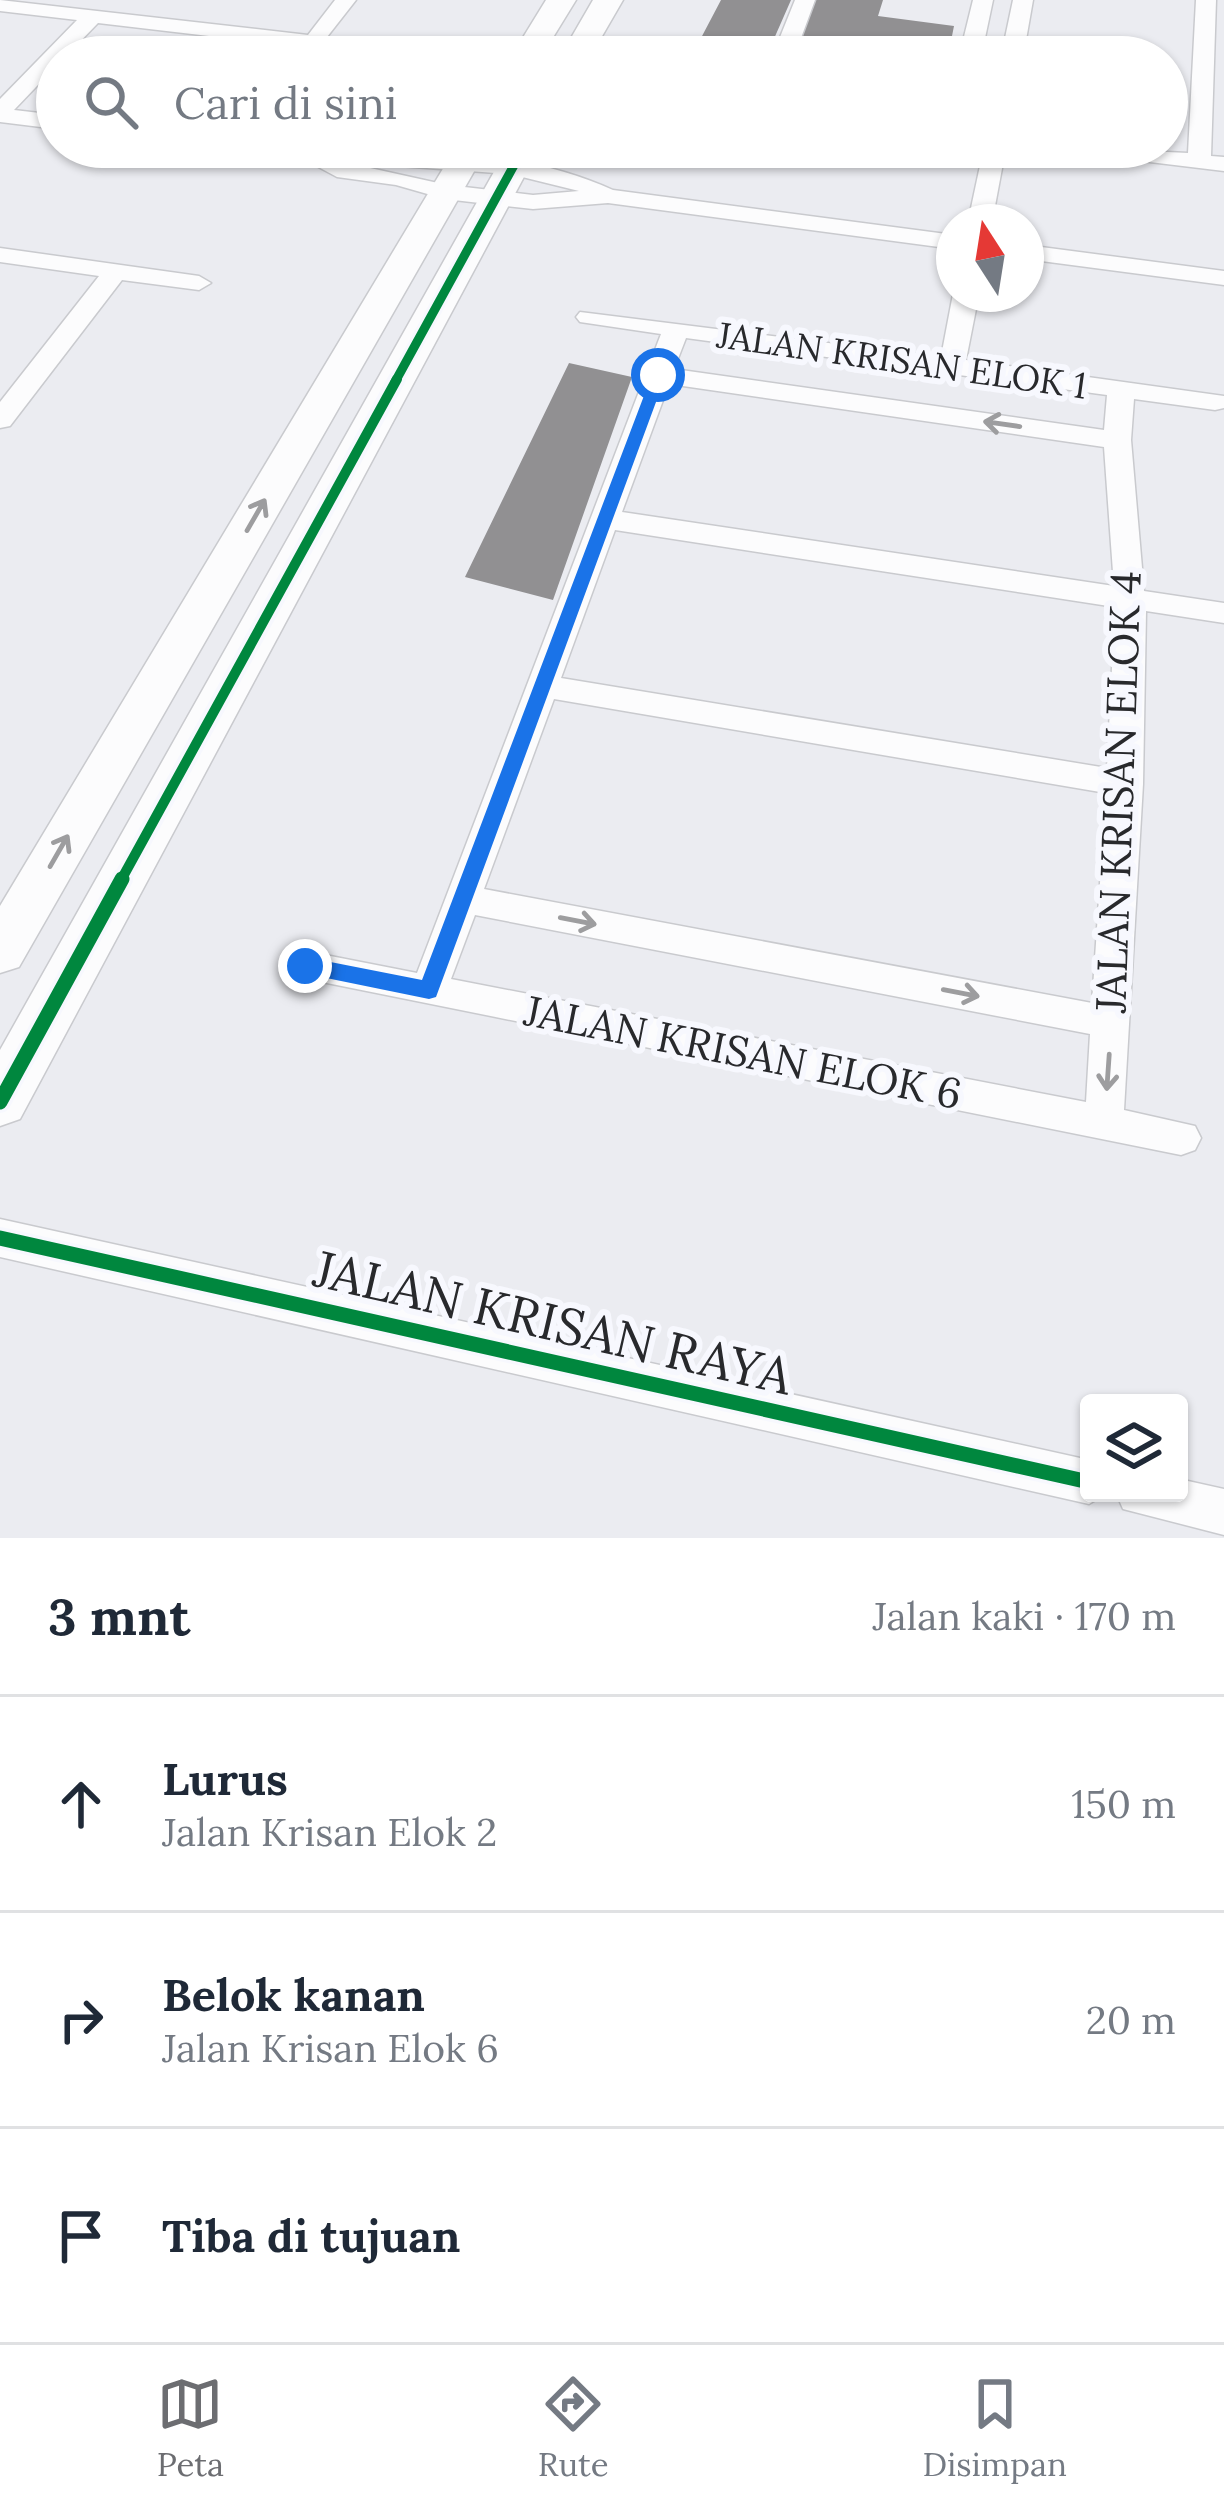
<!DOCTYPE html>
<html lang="id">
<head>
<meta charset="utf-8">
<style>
  :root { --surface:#fff; --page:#f2f2f3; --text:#1f2937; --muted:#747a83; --line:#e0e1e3; --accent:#6c6d71 }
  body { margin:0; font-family:Lora,serif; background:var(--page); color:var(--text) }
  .controls { position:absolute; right:36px; bottom:36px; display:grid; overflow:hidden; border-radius:12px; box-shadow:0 3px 9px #0004 }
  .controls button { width:108px; height:108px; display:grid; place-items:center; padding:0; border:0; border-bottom:3px solid var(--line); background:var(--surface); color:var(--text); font:60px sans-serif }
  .compass { position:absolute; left:936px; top:204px; width:108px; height:108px; border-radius:50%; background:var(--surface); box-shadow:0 3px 9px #0004; rotate:348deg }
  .stop { position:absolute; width:36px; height:36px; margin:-27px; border:9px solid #1a73e8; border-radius:50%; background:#fff }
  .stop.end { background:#1a73e8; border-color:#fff; box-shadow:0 3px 12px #0008 }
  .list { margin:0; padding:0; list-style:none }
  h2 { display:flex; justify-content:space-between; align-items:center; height:156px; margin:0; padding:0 48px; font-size:51px }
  h2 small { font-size:39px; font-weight:400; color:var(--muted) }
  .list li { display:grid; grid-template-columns:78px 1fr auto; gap:36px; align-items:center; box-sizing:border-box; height:216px; padding:0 48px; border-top:3px solid var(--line) }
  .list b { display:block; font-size:45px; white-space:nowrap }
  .list p { margin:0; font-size:39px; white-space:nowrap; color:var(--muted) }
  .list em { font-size:39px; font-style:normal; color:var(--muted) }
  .icon { flex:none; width:66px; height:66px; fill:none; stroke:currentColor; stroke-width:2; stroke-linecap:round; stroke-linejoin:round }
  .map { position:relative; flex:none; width:1224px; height:1538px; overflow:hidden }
  .search { position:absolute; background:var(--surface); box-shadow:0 3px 9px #0004; left:36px; right:36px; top:36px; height:132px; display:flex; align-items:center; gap:30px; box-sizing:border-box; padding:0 42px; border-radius:66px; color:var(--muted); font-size:45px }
  .sheet { height:804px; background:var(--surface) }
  nav { display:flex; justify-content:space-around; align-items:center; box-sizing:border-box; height:168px; border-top:3px solid var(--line); background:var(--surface); font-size:33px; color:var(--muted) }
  nav a { display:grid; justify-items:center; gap:6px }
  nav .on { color:var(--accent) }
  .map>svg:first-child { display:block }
</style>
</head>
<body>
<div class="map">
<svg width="1224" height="1538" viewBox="0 0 1224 1538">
  <rect width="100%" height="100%" fill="#ebecf1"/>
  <!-- building -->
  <path fill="#919092" d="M721,0H791L766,57H691Z
    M810,0H883L878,16L954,26L949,51L870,42L866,57H789Z
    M569,363L632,377L553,600L465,577Z"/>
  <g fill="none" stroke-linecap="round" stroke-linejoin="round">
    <!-- street casing -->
    <g stroke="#c9cace" stroke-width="3">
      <path id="street" d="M0,0L308,35L335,0H356L327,37L381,44L392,50L381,56L98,23L65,57H57V65L14,110L57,115V129L0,122V99L77,20L0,11Z
        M795,0H815L794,57H772Z
        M973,0H993L981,57H959Z
        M1013,0H1033L1023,57H1001Z
        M1196,0H1216L1211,156L1224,157V171L1067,152L1064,147L1188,153Z
        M238,147C356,147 505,140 613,190L954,235V249L608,203L533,209L445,199L396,185L337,177L309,162L249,154ZM343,162L510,174L579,191L533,195L447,185Z
        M984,147H1006L992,222H968Z
        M1026,245L1224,271V285L1026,259Z
        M0,248L199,276L211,283L199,290L122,280L10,426L0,428V402L99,276L0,262Z
        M953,294H979L966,360L1224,396V408L1215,410L1134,399L1131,440L1144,591L1224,603V623L1146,611L1143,784L1124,1110L1195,1126L1201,1138L1195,1150L1181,1155L292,976L287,966L292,956L305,951L417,973L661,334L580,322L576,317L580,312L941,357ZM686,338L1107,395L1104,430L674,369ZM669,384L1104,447L1114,586L622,512ZM615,530L1115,607L1107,768L561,678ZM554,699L1106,793L1092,1003L484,889ZM475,915L1090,1034L1086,1102L451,979Z
        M0,1219L1089,1460V1493H1107L1089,1504L0,1257Z
        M1179,1479L1224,1489V1535L1123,1509L1116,1493H1179Z"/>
    </g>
    <!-- secondary casing -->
    <g stroke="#c9cace" stroke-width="3">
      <path id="secondary" d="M546,0H576L541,57H511Z
        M593,0H623L590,57H560Z
        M456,147H488L19,967L0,973V906Z
        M508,147H540L20,1119L0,1126V1050Z"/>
    </g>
    <!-- street -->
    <use href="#street" fill="#fcfcfd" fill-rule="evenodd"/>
    <!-- secondary -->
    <use href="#secondary" fill="#fcfcfd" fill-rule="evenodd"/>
    <!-- cycleway-far2 casing -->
    <g stroke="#f7f8fe" stroke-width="15">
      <path id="cycleway-far2" d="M395,382L524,147"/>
    </g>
    <!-- cycleway-far1 casing -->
    <g stroke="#f7f8fe" stroke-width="18">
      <path id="cycleway-far1" d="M120,882L397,379"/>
    </g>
    <!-- cycleway casing -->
    <g stroke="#f7f8fe" stroke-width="22">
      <path id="cycleway" d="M0,1102L122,879
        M0,1238L1089,1482"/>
    </g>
    <!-- cycleway-far2 -->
    <use href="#cycleway-far2" stroke="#00873e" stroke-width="9"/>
    <!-- cycleway-far1 -->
    <use href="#cycleway-far1" stroke="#00873e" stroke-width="10"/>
    <!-- cycleway -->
    <use href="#cycleway" stroke="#00873e" stroke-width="15"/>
  </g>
  <!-- one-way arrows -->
  <defs><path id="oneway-shaft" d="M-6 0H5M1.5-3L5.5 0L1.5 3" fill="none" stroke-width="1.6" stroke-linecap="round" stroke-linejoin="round" transform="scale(3)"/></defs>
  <g stroke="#9d9d9f">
    <use href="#oneway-shaft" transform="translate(1002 424) rotate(-172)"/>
    <use href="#oneway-shaft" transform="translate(256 515) rotate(-60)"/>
    <use href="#oneway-shaft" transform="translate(59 851) rotate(-60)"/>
    <use href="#oneway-shaft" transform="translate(578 921) rotate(11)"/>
    <use href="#oneway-shaft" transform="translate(961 993) rotate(11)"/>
    <use href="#oneway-shaft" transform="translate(1108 1072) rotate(94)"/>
  </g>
  <!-- route -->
  <path fill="#1a73e8" d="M653,372L666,375L436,997L429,999L297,972V960L305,957L422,980Z"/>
  <g text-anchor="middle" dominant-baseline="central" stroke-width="12" stroke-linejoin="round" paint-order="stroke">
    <!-- far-street labels -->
    <g font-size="36" fill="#28292c" stroke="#f7f8fe">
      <text transform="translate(902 360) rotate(8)">JALAN KRISAN ELOK 1</text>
    </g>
    <!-- street labels -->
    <g font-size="42" fill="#28292c" stroke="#f7f8fe">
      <text transform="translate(1118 792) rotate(-88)">JALAN KRISAN ELOK 4</text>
      <text transform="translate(743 1052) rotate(11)">JALAN KRISAN ELOK 6</text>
    </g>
    <!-- near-street labels -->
    <g font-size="51" fill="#28292c" stroke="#f7f8fe">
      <text transform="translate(553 1322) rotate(13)">JALAN KRISAN RAYA</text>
    </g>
  </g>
</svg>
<div class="controls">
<button><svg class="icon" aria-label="layers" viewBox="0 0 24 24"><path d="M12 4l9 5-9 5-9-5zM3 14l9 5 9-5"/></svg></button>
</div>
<svg class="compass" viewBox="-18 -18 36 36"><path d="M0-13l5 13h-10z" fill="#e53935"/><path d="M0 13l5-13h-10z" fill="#747a83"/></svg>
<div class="stop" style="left:658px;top:375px"></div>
<div class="stop end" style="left:305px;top:966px"></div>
<div class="search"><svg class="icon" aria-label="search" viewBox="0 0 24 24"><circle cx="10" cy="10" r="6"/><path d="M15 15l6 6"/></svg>Cari di sini</div>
</div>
<section class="sheet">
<h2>3 mnt<small>Jalan kaki · 170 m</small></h2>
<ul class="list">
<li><svg class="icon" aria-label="ahead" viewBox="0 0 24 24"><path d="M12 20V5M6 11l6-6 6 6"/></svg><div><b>Lurus</b><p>Jalan Krisan Elok 2</p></div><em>150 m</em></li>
<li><svg class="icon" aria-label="right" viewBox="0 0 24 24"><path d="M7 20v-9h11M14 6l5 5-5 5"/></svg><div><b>Belok kanan</b><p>Jalan Krisan Elok 6</p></div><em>20 m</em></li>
<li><svg class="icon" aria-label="arrive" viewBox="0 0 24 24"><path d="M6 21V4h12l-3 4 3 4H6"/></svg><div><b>Tiba di tujuan</b></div></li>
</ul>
</section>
<nav>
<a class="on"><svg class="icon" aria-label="map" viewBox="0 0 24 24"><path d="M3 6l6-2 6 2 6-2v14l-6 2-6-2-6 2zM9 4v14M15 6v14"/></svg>Peta</a>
<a><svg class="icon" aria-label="directions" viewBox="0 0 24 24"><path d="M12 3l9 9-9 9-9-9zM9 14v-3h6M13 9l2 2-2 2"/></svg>Rute</a>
<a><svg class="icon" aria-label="saved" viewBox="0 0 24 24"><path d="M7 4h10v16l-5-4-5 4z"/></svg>Disimpan</a>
</nav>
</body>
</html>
